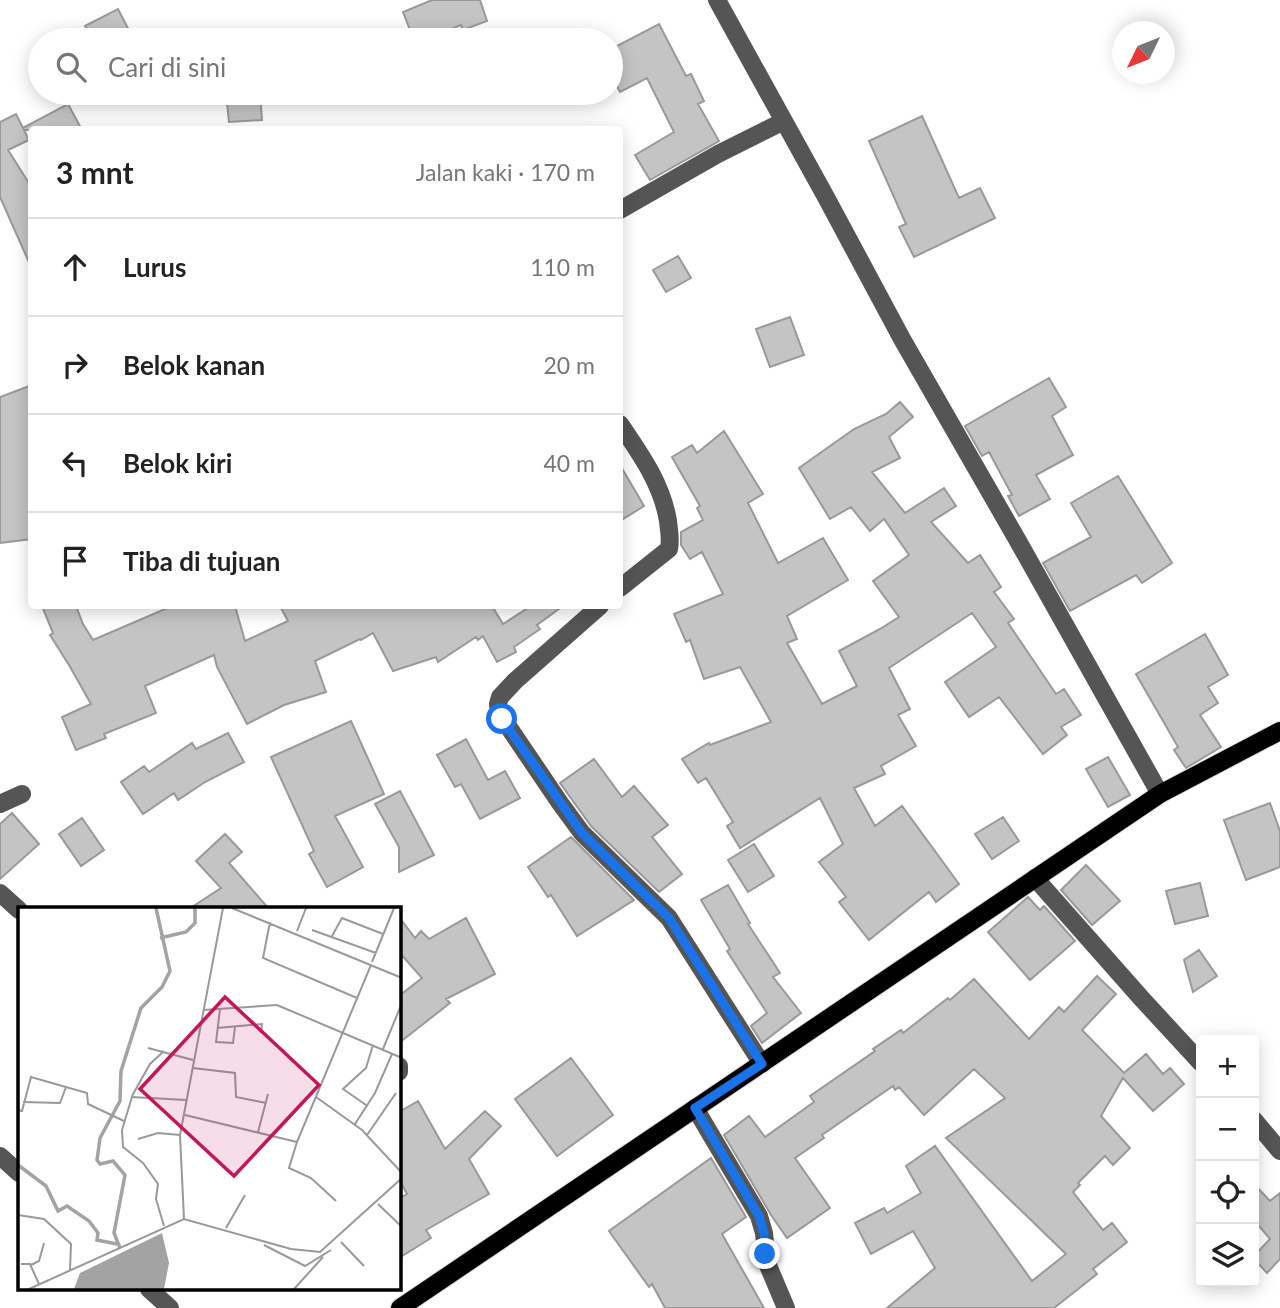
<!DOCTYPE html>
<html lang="id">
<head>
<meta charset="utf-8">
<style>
  :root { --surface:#fff; --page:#f6f6f6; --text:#222; --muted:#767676; --line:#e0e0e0 }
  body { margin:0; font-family:Lato,sans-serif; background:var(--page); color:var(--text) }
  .controls { position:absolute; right:21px; bottom:21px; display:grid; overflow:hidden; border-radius:7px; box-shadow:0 4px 18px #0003 }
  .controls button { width:63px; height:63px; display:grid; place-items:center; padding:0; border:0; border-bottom:2px solid var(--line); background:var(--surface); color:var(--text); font:35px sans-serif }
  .compass { position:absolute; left:1112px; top:21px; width:63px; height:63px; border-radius:50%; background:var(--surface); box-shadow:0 4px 18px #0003; rotate:227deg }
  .stop { position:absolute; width:21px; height:21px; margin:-16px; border:5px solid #1a73e8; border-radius:50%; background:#fff }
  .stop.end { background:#1a73e8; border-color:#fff; box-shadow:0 2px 7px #0008 }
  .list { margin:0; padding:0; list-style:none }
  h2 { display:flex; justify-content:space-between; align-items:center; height:91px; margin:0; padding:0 28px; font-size:30px }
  h2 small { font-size:23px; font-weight:400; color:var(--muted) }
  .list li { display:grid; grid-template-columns:46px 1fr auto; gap:21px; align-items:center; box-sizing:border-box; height:98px; padding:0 28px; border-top:2px solid var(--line) }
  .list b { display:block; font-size:26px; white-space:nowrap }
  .list em { font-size:23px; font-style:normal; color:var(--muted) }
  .icon { flex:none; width:38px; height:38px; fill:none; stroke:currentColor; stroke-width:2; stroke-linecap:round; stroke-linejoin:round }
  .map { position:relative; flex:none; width:1280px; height:1308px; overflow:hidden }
  .search { position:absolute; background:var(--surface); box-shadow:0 4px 18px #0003; left:28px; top:28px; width:595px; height:77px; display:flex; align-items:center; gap:18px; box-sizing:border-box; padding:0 24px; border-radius:38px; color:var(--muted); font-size:26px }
  .panel { position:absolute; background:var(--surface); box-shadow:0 4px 18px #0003; left:28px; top:126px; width:595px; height:483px; border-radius:7px }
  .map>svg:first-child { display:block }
</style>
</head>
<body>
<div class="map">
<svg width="1280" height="1308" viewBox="0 0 1280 1308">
  <rect width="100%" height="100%" fill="#fff"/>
  <!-- building -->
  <path fill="#c4c4c4" stroke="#999" stroke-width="2" d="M432,0H480L487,21L463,30L461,25L423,40H414L403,12Z
    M118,9L134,40H93L85,26Z
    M659,24L686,76L691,74L704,101L698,104L719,141L650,180L635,155L674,132L647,78L620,92L611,75V49Z
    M226,93H260L262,120L229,122Z
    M68,104L82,130H24L29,140L8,150L32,188V269L0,197V122L16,114L23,128Z
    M922,116L959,198L980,188L995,218L914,257L899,227L906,224L869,141Z
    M678,256L691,278L666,292L653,270Z
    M790,317L804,355L770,367L756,329Z
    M1049,378L1066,407L1052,416L1073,455L1036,475L1050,499L1019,516L1008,496L1012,495L989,452L982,456L965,426Z
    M32,385V539L0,543V397Z
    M900,402L913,417L889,437L900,458L872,472L905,513L944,488L956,506L931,522L968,563L980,555L1001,587L994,592L1014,619L1008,623L1056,694L1064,689L1081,715L1061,727L1067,735L1043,754L999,697L969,717L945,682L996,647L972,613L889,668L910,709L898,715L916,746L881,766L885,774L854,788L875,826L902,806L959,884L936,902L929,892L869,940L839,902L846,897L819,862L843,844L820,798L740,848L727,826L733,822L706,778L698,783L682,759L709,743L710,745L771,722L740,667L704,679L690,640L686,642L674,614L723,594L702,552L690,559L681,545V532L703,520L697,508L700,506L672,457L692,445L697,453L724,431L763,494L748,503L778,563L823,538L848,580L787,616L797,639L787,643L822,704L857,686L839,651L880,629L899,617L873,581L909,555L884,519L870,531L851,507L830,519L799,468L854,429L886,414Z
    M620,465L644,506L620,521Z
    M1118,476L1172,563L1142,583L1136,575L1070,611L1043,563L1091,537L1071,503Z
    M42,606H76L83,624L93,640L172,606H235L245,641L288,621L280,606H492L503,624L531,606H563L537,625L540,629L514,647L516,652L497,662L483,636L478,640L476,637L438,662L436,657L393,671L373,633L361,640L360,639L315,661L326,692L284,705L247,724L217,667L214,655L145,686L156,713L104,734L106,738L76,750L62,717L91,704L69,665L50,635L53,633Z
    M1205,634L1228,675L1208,687L1218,703L1200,715L1221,747L1186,768L1174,750L1178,747L1136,674Z
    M351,721L384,794L335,816L363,867L327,887L309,854L314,851L271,757Z
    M228,733L244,762L205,782L178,800L174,793L143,814L121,782L144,766L149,772L192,743L196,749Z
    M466,739L488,780L505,771L520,798L480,819L461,784L455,787L437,755Z
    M1108,757L1130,795L1108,807L1086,769Z
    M594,759L622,797L634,786L668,825L652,837L682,874L659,892L591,826L560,783Z
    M400,791L434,855L399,872V847L375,804Z
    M1270,803L1280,831V867L1246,880L1224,820Z
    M12,813L39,844L0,879V824Z
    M1003,817L1019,841L992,859L975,834Z
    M82,818L104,850L81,866L59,834Z
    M225,834L242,852L229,863L269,909H189L221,888L196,861Z
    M571,837L634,900L577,936L551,895L548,897L528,867Z
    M754,844L774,876L748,892L728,860Z
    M1086,865L1120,901L1092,925L1061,890Z
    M1200,883L1208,916L1175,924L1166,891Z
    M728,885L750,923L748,924L780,973L773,977L801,1013L762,1043L751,1026L767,1013L727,951L730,949L701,900Z
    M1028,897L1040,910L1044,906L1075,941L1030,980L988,932Z
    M399,917L415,938L421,931L429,939L466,918L495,974L446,999L450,1003L399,1043V996L422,978L399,952Z
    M1199,950L1217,976L1193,992L1184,960Z
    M1097,976L1116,994L1082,1030L1124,1073L1146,1054L1163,1074L1170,1068L1184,1084L1153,1111L1123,1078L1101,1116L1130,1148L1113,1165L1105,1156L1078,1183L1080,1185L1073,1192L1103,1230L1112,1223L1127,1242L1093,1269L1097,1274L1054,1308H887L935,1268L913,1231L871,1254L855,1223L884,1208L887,1213L921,1193L906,1166L935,1146L1032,1281L1066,1254L946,1138L1005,1098L974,1069L924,1115L899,1087L895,1090L893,1086L822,1135L824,1138L795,1158L830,1208L787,1238L771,1215L724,1135L749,1116L765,1137L814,1102L810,1096L875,1051L873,1049L901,1030L903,1033L948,998L950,1000L974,979L1029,1039L1059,1007L1064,1012Z
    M571,1058L613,1115L557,1156L515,1099Z
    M418,1101L445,1149L485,1111L501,1126L469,1159L489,1194L426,1230L431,1238L399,1258V1199L407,1194L399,1179V1112Z
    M711,1158L746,1217L722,1234L764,1308H665L652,1284L649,1287L609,1231Z
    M1254,1184L1270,1201L1280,1193V1259L1267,1273L1254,1259V1256L1270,1239L1254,1220Z"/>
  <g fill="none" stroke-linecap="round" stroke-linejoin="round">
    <!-- major casing -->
    <g stroke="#dbdbdb" stroke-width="20">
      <path id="major" d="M400,1308L1160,794L1280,731"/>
    </g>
    <!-- minor -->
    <path stroke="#555" stroke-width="18" d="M717,0L827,199L902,339L1018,541L1160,794
      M620,210L718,154L784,121
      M620,424C641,455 662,484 668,521C669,531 671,539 669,549L620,588
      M600,606L515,681L500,697L498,704L499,713L560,803L582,833L669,918L762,1064
      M0,804L22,794
      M1035,878L1142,999L1201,1063
      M0,893L19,910
      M399,1066V1072
      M695,1108L759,1216L764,1233L767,1263L786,1308
      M1254,1120L1280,1151
      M0,1156L19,1173
      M149,1289L170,1308"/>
    <!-- major -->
    <use href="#major" stroke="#000" stroke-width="18"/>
  </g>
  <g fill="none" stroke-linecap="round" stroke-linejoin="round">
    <!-- route -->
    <path stroke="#1a73e8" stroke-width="9" d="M502,719L582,833L669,918L762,1064L695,1108L759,1216L764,1233L765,1254"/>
  </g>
  <!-- overview -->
  <g transform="translate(18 907)">
    <rect width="383" height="383" fill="#fff"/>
    <path d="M144,326L151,356L146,382H56L62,366Z" fill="#a3a3a3"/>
    <path fill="none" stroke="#a3a3a3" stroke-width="3.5" d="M142,31L168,25L177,16V1M0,258L28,279L40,304L49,299L71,314L80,326L79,333L99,337M102,341L96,326L107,268L95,254L82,257L79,253L82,231L102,194L103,164L123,101L144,80L152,64L138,1"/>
    <path fill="none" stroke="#999" stroke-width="2" d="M214,1L384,71M252,15L245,51L339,91M294,23L358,46M279,24L288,1M314,29L324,11L365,27M354,55L376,1M202,102L198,135L215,136L217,120M185,103L259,98L384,151M199,121L244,117L243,126M130,141L175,153M365,142L384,96M175,161L217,166L218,190L248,196M114,189L132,157L146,144M298,190L344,223L384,266M5,195L42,196L48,180M348,198L325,182L348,161L355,138M0,203L4,204L13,170L69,186L70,197L106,214M167,208L279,235L353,58M337,217L357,186L374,147M240,225L250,187M349,228L378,186M120,232L140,226L162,228M279,235L271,261L293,271L318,294M360,297L384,320M0,308L26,312L53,337L52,363M166,312L162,228L205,1M146,319L138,292L140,277L125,256L105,240L104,223L114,190L168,193M208,321L227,288M323,335L346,359M246,338L287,359L313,343M3,357H12L21,377M13,358L21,354L26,336M11,382L166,312L273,342L302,345L384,271M276,382L305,350"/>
    <path fill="#c2185b" fill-opacity="0.15" stroke="#c2185b" stroke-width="3.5" d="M207,90L301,178L216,269L122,182Z"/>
    <rect width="383" height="383" fill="none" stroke="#000" stroke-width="3.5"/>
  </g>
</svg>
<div class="controls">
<button>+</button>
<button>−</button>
<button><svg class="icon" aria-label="locate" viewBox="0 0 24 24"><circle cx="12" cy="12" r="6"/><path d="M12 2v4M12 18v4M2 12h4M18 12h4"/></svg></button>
<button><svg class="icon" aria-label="layers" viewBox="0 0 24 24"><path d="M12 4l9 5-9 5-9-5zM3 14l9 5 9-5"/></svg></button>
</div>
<svg class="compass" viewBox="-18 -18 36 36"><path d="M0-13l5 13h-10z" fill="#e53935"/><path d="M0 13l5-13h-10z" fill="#767676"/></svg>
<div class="stop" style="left:502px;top:719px"></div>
<div class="stop end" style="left:765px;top:1254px"></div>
<div class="search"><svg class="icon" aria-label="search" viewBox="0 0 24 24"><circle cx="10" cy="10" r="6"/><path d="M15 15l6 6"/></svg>Cari di sini</div>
<section class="panel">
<h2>3 mnt<small>Jalan kaki · 170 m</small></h2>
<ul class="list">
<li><svg class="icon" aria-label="ahead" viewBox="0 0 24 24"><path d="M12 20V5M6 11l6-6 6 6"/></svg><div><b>Lurus</b></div><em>110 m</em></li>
<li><svg class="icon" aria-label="right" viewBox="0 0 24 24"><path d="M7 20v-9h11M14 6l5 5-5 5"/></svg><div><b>Belok kanan</b></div><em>20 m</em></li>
<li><svg class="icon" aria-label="left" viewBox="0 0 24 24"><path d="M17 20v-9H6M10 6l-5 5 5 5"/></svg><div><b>Belok kiri</b></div><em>40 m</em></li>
<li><svg class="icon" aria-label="arrive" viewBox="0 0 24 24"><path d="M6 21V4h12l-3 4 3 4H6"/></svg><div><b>Tiba di tujuan</b></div></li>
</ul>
</section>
</div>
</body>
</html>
